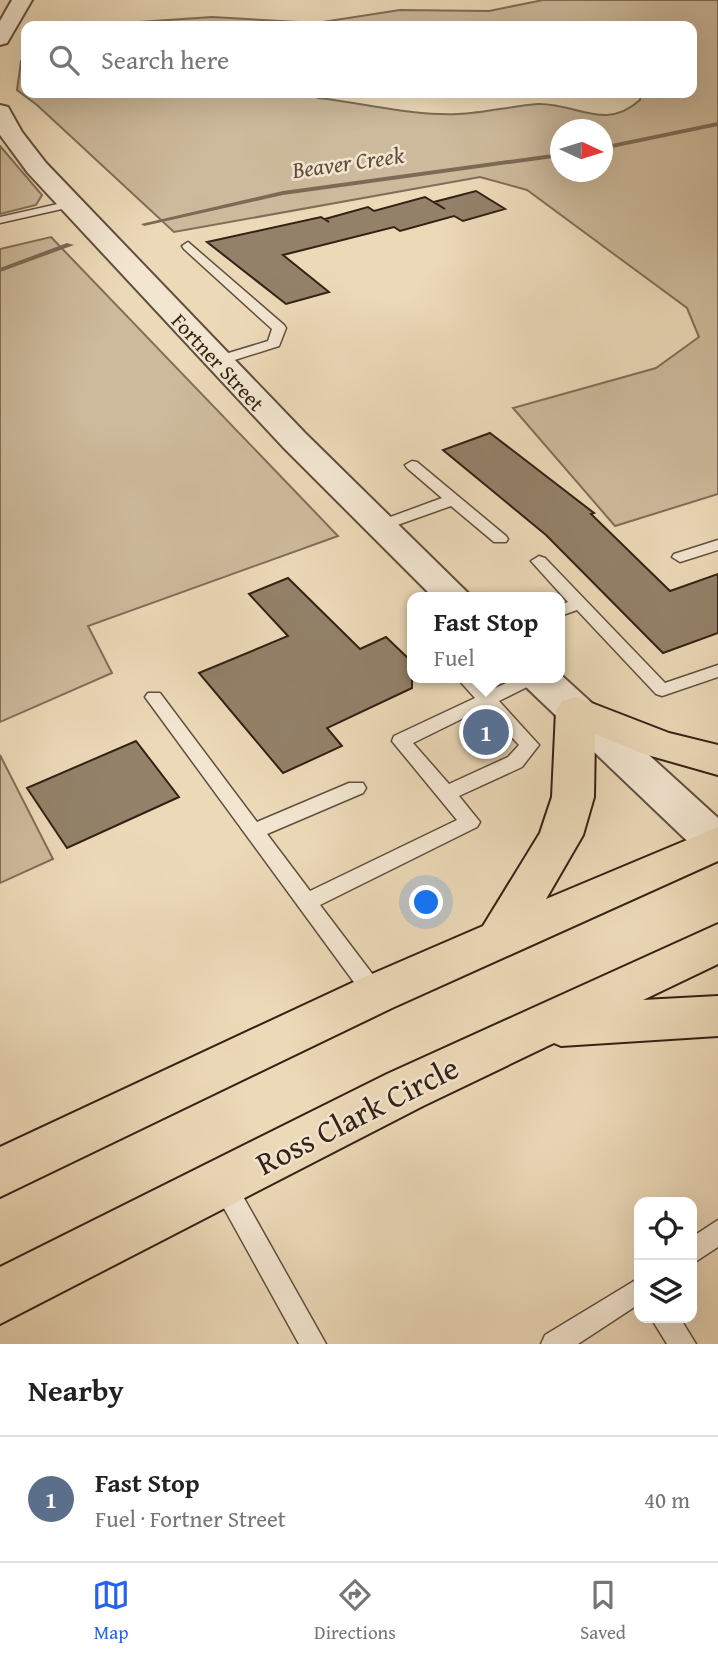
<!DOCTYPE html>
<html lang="en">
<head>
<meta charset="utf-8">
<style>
  :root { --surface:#fff; --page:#f6f6f6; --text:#222; --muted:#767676; --line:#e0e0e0; --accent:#2563eb }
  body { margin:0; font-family:"Gentium Book Plus",serif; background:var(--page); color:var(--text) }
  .controls { position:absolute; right:21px; bottom:21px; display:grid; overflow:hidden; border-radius:14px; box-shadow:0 7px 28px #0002 }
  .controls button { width:63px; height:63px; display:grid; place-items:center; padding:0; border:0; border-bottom:2px solid var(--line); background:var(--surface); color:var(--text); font:35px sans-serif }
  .compass { position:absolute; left:550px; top:119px; width:63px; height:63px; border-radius:50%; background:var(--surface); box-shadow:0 7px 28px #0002; rotate:94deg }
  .you { position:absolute; left:427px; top:903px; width:24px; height:24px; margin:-18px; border:5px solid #fff; border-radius:50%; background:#1a73e8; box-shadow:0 0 0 10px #1a73e833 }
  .badge { display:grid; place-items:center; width:46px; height:46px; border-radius:50%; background:var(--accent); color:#fff; font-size:23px; font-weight:700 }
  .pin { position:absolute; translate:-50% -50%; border:4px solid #fff; box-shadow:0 2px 7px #0006 }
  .popup { position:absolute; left:407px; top:592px; width:158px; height:91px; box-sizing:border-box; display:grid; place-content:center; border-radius:14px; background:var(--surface); filter:drop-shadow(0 2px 5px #0005); font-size:23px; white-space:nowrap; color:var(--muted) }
  .popup b { font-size:26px; color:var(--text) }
  .popup::after { content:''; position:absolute; left:50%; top:100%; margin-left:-14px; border:14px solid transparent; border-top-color:var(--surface) }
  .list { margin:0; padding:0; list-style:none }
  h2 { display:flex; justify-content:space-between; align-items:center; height:91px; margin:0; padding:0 28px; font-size:30px }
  h2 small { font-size:23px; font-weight:400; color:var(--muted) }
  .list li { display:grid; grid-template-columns:46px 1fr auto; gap:21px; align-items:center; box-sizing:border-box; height:126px; padding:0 28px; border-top:2px solid var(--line) }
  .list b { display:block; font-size:26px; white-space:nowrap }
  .list p { margin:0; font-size:23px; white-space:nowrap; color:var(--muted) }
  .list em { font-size:23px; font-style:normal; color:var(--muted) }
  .icon { flex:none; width:38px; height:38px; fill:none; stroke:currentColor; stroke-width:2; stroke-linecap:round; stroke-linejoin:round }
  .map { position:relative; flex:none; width:718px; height:1344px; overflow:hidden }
  .search { position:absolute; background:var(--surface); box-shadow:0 7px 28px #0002; left:21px; right:21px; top:21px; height:77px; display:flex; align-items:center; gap:18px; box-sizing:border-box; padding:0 24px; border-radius:14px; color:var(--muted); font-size:26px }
  .sheet { height:217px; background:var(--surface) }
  nav { display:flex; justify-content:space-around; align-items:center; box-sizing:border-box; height:98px; border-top:2px solid var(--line); background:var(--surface); font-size:19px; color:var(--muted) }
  nav a { display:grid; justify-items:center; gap:4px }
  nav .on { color:var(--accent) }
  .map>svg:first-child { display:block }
</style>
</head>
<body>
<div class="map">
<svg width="718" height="1344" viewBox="0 0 718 1344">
  <rect width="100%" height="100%" fill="#ecd9b8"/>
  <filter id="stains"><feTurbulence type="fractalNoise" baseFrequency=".00286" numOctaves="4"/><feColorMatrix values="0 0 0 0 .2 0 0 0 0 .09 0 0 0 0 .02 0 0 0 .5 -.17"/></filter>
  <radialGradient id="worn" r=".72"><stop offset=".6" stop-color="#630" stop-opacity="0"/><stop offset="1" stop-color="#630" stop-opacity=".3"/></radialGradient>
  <!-- green -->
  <path fill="#cdba9c" stroke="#806e58" stroke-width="2" fill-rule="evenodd" d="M543,0H718V494L615,526L513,408L656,368L699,337L687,308L527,190L480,177L174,232L37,105L17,90L21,61H26V93H313L318,98C365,103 411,116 458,114C485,113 511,106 538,104C578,103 604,132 640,100V93H692V26H153L138,22L212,17L316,23L400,10L489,11ZM560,130H602V172H560Z
    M0,146L42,195L36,205L0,214Z
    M51,237L338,536L88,626L112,673L0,722V249Z
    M0,755L53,859L0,883Z"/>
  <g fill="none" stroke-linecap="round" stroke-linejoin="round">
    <!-- stream -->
    <path fill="#7c6a55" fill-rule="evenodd" d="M718,122V126L602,150V146Z
      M560,153V157L283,195L144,226L141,224L283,191Z
      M67,243L74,245L0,272V268Z"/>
  </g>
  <!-- building -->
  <path fill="#938169" stroke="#332114" stroke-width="2" d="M476,191L505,209L463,221L454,216L400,231L394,227L283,255L329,292L286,304L207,242L321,217L329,222L325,219L368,207L374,211L425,197L445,209L434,202Z
    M490,433L594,513L591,514L670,591L718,574V633L663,653L546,535L443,450Z
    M288,578L360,649L386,637L412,662V688L327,728L342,746L283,773L199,673L288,636L249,594Z
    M136,741L179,797L67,848L27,788Z"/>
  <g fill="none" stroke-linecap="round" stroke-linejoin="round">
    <!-- service casing -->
    <g stroke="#614f3d" stroke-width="3">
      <path id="service" d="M71,201L77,204L75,206L0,223V217Z
        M188,242L284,325L286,328L279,346L222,364H212V358L268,341L272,329L184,249L182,246Z
        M412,461L417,462L506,536L508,539L506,542H494L451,506L386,529H374L372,526L374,523L442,498L407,468L405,465Z
        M718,540V550L680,562L672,557L674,554Z
        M539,556L545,558L665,683L718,665V677L662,696L656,694L577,610L560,616V605L568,602L531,561Z
        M457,678H476L489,691L517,678H540L537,682L499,701L539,745L522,767L459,796L480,822L477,827L320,905L383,988L386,994L383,1000L375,1003L367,1000L145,697L148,693H160L257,822L349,783H363L366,788L363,793L267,834L310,891L457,820L392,741L394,736L475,698ZM484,708L519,745L508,757L449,784L413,743Z
        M222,1172L231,1175L326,1344H299L210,1183L213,1175Z
        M718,1220V1247L692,1264V1237Z
        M639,1278V1304L578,1344H541L545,1335Z
        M651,1318H680L696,1344H667Z"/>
    </g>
    <!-- tertiary casing -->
    <g stroke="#614f3d" stroke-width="4">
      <path id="tertiary" d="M12,0H32L7,43L0,45V21Z
        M0,105L8,107L22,132L46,163L305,433L472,597H433L283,447L28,173L0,135Z
        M560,674L718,818V860L703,856L526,687L521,678H560Z"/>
    </g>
    <!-- trunk casing -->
    <g stroke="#332114" stroke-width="4">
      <path id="trunk" d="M576,697L669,733L718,745V775L644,754L595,734L594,797L583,835L546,899L718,827V861L392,1008L0,1197V1147L358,980L483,926L540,833L552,797L556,711L562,701Z
        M718,924V964L643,1000L718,996V1036L561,1046L554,1043L423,1106L0,1324V1267L387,1074Z"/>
    </g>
    <!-- service -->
    <use href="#service" fill="#f3e6d1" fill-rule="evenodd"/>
    <!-- tertiary -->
    <use href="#tertiary" fill="#f3e6d1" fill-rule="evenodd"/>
    <!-- trunk -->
    <use href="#trunk" fill="#ecd9b8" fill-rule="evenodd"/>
  </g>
  <g text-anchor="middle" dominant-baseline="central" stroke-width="5" stroke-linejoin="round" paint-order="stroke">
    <!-- far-street labels -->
    <g font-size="21" fill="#332114" stroke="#f3e6d1">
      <text transform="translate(218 362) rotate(47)">Fortner Street</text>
    </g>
    <!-- far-water labels -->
    <g font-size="23" font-style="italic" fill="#5e4b3a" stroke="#f3e6d1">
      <text transform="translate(348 162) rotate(-8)">Beaver Creek</text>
    </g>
    <!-- near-street labels -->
    <g font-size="32" fill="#332114" stroke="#f3e6d1">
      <text transform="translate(357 1115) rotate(-27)">Ross Clark Circle</text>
    </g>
  </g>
  <rect width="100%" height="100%" filter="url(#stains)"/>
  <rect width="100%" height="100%" fill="url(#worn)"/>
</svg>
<div class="controls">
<button><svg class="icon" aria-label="locate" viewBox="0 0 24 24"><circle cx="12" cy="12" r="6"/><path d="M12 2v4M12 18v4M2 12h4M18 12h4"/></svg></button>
<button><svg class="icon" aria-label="layers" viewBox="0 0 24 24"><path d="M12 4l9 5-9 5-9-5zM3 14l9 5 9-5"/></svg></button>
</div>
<svg class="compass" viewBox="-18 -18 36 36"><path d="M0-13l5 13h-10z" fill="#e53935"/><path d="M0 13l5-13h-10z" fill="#767676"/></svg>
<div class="you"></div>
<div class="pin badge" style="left:486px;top:732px;background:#5c6f8a">1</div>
<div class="popup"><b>Fast Stop</b>Fuel</div>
<div class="search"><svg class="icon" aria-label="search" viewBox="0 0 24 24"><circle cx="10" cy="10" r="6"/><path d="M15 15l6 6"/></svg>Search here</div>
</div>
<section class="sheet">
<h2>Nearby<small></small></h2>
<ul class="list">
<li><span class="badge" style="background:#5c6f8a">1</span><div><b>Fast Stop</b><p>Fuel · Fortner Street</p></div><em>40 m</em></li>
</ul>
</section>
<nav>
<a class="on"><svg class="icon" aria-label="map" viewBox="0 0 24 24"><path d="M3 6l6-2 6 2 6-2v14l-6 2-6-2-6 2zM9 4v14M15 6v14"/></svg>Map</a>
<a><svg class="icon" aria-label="directions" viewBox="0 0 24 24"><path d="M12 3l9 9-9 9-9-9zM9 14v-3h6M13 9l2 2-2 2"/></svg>Directions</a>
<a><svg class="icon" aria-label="saved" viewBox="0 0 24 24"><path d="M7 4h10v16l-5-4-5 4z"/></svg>Saved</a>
</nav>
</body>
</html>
